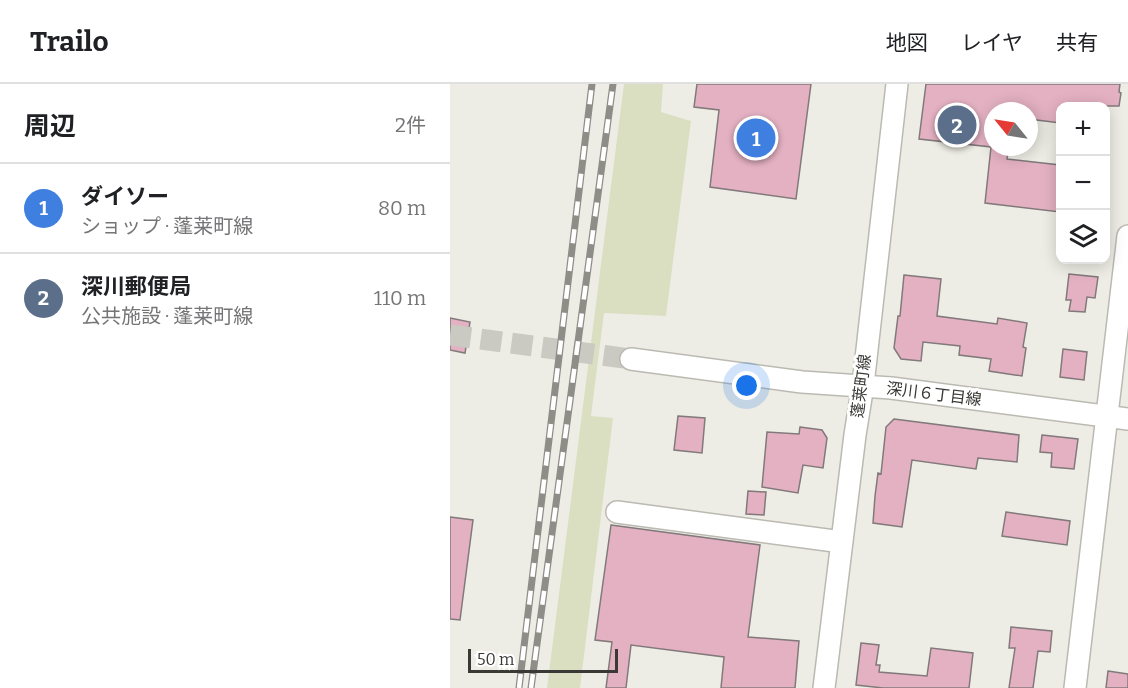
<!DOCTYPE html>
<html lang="ja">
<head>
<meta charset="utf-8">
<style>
  :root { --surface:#fff; --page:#f6f6f6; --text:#202124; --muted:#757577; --line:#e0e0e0; --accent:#6149c2 }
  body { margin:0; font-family:Bitter,"Noto Sans JP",serif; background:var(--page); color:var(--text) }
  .controls { position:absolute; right:18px; top:18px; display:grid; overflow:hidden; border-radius:12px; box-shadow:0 3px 15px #0003 }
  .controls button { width:54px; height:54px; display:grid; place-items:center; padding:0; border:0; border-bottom:2px solid var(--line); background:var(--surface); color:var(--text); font:30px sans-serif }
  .compass { position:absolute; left:534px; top:18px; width:54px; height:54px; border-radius:50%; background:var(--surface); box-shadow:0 3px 15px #0003; rotate:300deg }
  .scale { position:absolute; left:18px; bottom:15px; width:150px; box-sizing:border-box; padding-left:6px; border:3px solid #393936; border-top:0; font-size:16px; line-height:21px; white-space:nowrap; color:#393936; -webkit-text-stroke:4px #fff; paint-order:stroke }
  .you { position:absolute; left:297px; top:302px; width:21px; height:21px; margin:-15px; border:4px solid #fff; border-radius:50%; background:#1a73e8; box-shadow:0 0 0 9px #1a73e833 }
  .badge { display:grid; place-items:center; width:39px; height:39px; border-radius:50%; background:var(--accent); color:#fff; font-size:20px; font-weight:700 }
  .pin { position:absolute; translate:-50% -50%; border:3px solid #fff; box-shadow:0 2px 6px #0006 }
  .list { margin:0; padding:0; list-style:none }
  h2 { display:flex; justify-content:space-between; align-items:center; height:78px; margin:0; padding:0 24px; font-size:26px }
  h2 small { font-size:20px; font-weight:400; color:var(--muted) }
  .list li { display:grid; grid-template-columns:39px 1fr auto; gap:18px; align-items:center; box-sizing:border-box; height:90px; padding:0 24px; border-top:2px solid var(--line) }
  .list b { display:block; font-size:22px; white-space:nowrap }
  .list p { margin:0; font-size:20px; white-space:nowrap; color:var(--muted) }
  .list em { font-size:20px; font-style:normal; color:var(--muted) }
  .icon { flex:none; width:33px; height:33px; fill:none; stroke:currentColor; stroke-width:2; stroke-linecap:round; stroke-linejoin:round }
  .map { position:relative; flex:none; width:678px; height:604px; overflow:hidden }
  header { display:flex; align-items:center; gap:36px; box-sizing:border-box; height:84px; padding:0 30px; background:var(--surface); border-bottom:2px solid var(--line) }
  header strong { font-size:28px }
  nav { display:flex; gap:33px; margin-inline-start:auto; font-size:21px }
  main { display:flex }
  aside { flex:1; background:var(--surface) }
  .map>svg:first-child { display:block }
</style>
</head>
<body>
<header>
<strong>Trailo</strong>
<nav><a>地図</a><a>レイヤ</a><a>共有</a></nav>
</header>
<main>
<aside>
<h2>周辺<small>2件</small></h2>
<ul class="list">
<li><span class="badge" style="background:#3f7fe0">1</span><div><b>ダイソー</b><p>ショップ · 蓬莱町線</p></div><em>80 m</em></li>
<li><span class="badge" style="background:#5c6f8a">2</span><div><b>深川郵便局</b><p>公共施設 · 蓬莱町線</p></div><em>110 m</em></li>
</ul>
</aside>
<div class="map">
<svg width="678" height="604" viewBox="0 0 678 604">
  <rect width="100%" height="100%" fill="#eeede5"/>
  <!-- green -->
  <path fill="#dbdfc2" d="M174,0H213L211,28L241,37L216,232L154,229L141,332L163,334L130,604H97Z"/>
  <!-- building -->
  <path fill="#e4b1c2" stroke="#81797b" stroke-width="1.5" d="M247,0H361L346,115L260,103L269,26L244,23Z
    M476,0H670L669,8L671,9L669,22H610V39L579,35V27H543V63H559L557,75L610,81V128L535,119L541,63L469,55Z
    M619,190L648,193L645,214L637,213L635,228L619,227L621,216H616Z
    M454,191L491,195L487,232L547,240L548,234L577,239L573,263L576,264L572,292L539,287L541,275L509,271L510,262L473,258L471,277L451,275L444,264L448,232H450Z
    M0,234L20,238L15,269L0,266Z
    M613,265L637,268L634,296L610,293Z
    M228,332L255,334L252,369L224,366Z
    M444,335L569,351L567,378L528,374L526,385L462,376L452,443L423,439L425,412L428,389L431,390L436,343Z
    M350,343L372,346L377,354L373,384L353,381L348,409L312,403L317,348L349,350Z
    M592,351L628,355L624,385L601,383L602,369L590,368Z
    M298,407L316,408L314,431L296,430Z
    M556,428L620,437L617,461L552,452Z
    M0,433L23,436L10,536L0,535Z
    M161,441L310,461L298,553L349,557L345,604H271L274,573L181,561L176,604H156L162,558L145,556Z
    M561,543L602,547L600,568L588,567L583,604H559L565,564H559Z
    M411,559L429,561L426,581H430L429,588L477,592L481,564L523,569L519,604H433L406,601Z
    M658,587L678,590V604H656Z"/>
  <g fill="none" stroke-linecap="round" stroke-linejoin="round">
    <!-- minor-tunnel -->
    <path stroke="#cac9c2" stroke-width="21" stroke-dasharray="21 10" stroke-linecap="butt" d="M0,251L181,275"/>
    <!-- minor casing -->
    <g stroke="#bbbab2" stroke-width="24">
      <path id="minor" d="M181,275L352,298L441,304L678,335
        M167,428L392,458
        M374,604L405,351L413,301L447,0
        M625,604L678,152"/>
    </g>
    <!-- minor -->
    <use href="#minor" stroke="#fff" stroke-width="21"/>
    <!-- rail casing -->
    <g stroke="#8e8d88" stroke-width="7">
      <path id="rail" d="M69,604L142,0
        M81,604L163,0"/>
    </g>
    <!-- rail -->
    <use href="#rail" stroke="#fff" stroke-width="4.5" stroke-dasharray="14" stroke-linecap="butt"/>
  </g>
  <g text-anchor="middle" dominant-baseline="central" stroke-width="6" stroke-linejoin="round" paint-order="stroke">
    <!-- street labels -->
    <g font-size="16" fill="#393936" stroke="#fff">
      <text transform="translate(411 302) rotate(-83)">蓬莱町線</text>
      <text transform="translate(484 310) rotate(7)">深川６丁目線</text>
    </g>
  </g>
</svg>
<div class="controls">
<button>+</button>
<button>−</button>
<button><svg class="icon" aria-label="layers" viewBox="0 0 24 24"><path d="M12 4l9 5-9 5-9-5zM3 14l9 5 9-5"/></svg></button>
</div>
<svg class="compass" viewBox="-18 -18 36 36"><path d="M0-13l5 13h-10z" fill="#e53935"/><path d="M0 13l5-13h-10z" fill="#757577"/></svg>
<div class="scale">50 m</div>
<div class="you"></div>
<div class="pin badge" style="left:306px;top:54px;background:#3f7fe0">1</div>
<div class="pin badge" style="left:507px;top:41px;background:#5c6f8a">2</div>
</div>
</main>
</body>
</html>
